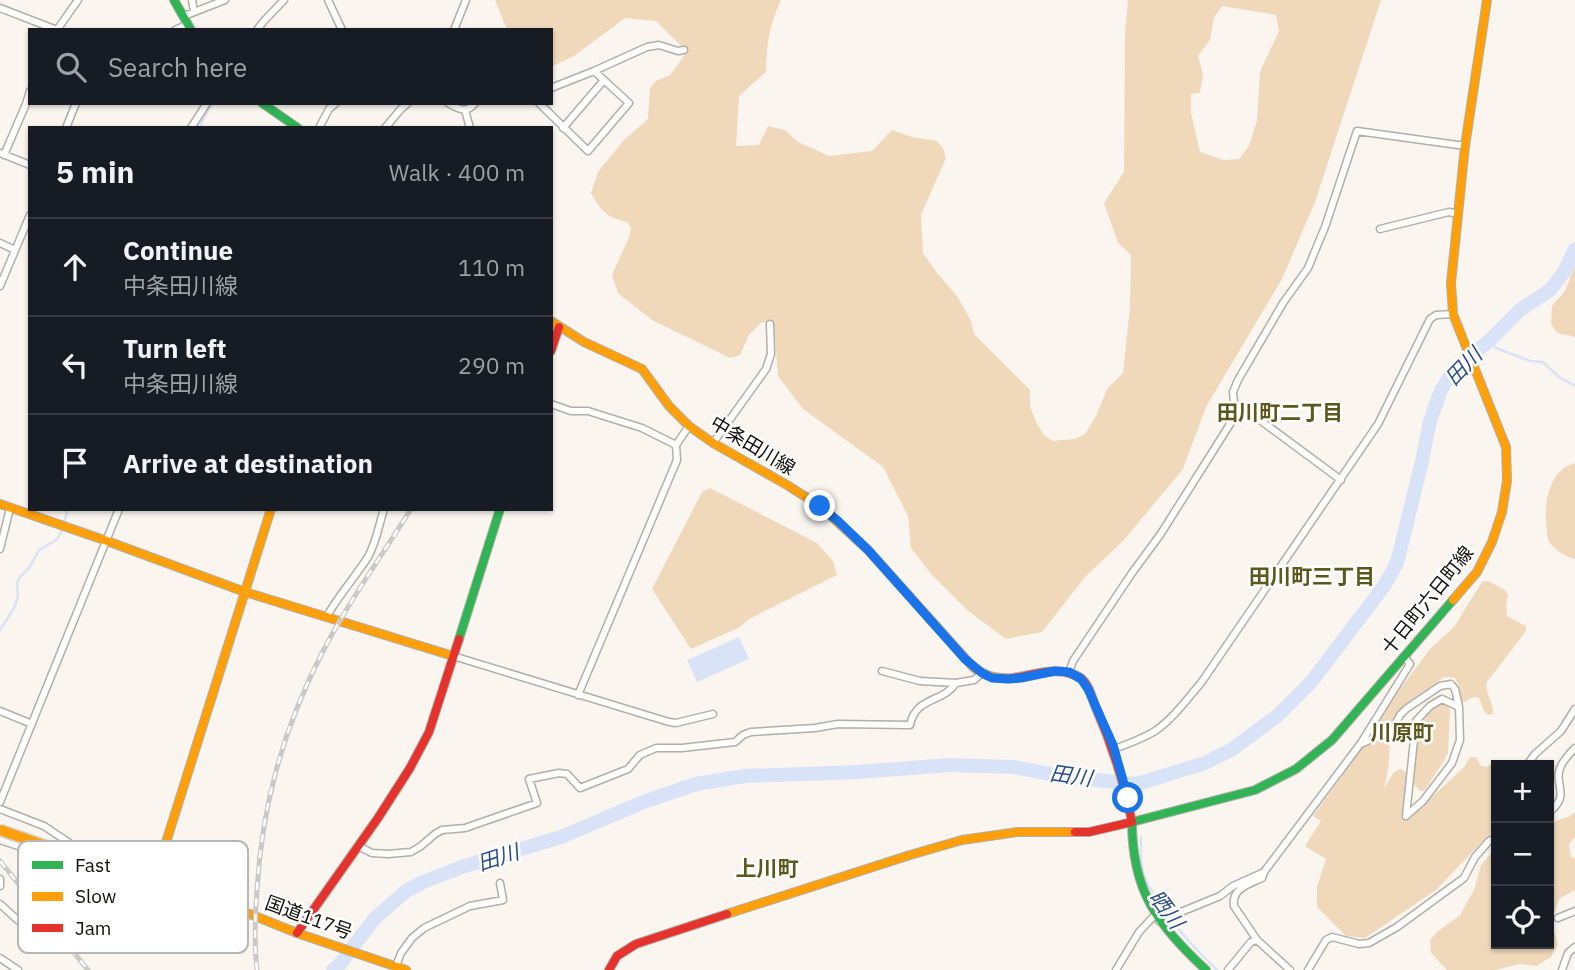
<!DOCTYPE html>
<html lang="en">
<head>
<meta charset="utf-8">
<style>
  :root { --surface:#171b24; --page:#242831; --text:#f1f3f6; --muted:#9ea1a6; --line:#363941 }
  body { margin:0; font-family:"IBM Plex Sans","Noto Sans JP",sans-serif; background:var(--page); color:var(--text) }
  .controls { position:absolute; right:21px; bottom:21px; display:grid; overflow:hidden; border-radius:0px; box-shadow:0 2px 5px #0004 }
  .controls button { width:63px; height:63px; display:grid; place-items:center; padding:0; border:0; border-bottom:2px solid var(--line); background:var(--surface); color:var(--text); font:35px sans-serif }
  .stop { position:absolute; width:21px; height:21px; margin:-16px; border:5px solid #1a73e8; border-radius:50%; background:#fff }
  .stop.end { background:#1a73e8; border-color:#fff; box-shadow:0 2px 7px #0008 }
  .list { margin:0; padding:0; list-style:none }
  h2 { display:flex; justify-content:space-between; align-items:center; height:91px; margin:0; padding:0 28px; font-size:30px }
  h2 small { font-size:23px; font-weight:400; color:var(--muted) }
  .list li { display:grid; grid-template-columns:46px 1fr auto; gap:21px; align-items:center; box-sizing:border-box; height:98px; padding:0 28px; border-top:2px solid var(--line) }
  .list b { display:block; font-size:26px; white-space:nowrap }
  .list p { margin:0; font-size:23px; white-space:nowrap; color:var(--muted) }
  .list em { font-size:23px; font-style:normal; color:var(--muted) }
  .icon { flex:none; width:38px; height:38px; fill:none; stroke:currentColor; stroke-width:2; stroke-linecap:round; stroke-linejoin:round }
  .map { position:relative; flex:none; width:1575px; height:970px; overflow:hidden }
  .search { position:absolute; background:var(--surface); box-shadow:0 2px 5px #0004; left:28px; top:28px; width:525px; height:77px; display:flex; align-items:center; gap:18px; box-sizing:border-box; padding:0 24px; border-radius:0px; color:var(--muted); font-size:26px }
  .panel { position:absolute; background:var(--surface); box-shadow:0 2px 5px #0004; left:28px; top:126px; width:525px; height:385px; border-radius:0px }
  .map>svg:first-child { display:block }
</style>
</head>
<body>
<div class="map">
<svg width="1575" height="970" viewBox="0 0 1575 970">
  <rect width="100%" height="100%" fill="#faf5ef"/>
  <!-- green -->
  <path fill="#f0d9bb" fill-rule="evenodd" d="M495,0H781C769,27 767,42 766,72L739,96L736,146L759,145L768,126L785,130L798,142L829,156L872,151L892,130L912,137L937,141L943,148L946,158L921,215L923,253L937,273L957,296L971,321L974,334L1030,390V406L1037,424L1044,435L1053,441L1062,440L1075,439L1085,434L1096,416L1107,389L1123,373L1130,307L1131,255L1118,243L1104,203L1124,172L1125,33L1128,0H1381L1315,202L1282,279L1206,407L1183,469L1123,541L1085,577L1042,632L1006,639L967,610L932,575L911,548L908,516L883,467L803,409L778,376L774,325L762,322L749,335L740,355L730,358L652,320L618,293L612,275L629,237L631,228L627,222C607,218 601,211 591,193L598,172L624,140L648,119L650,88L656,81L670,75L687,52L656,21L625,18L574,56L551,67V30H507ZM1222,6L1276,15L1279,31L1260,72L1257,121L1249,146L1239,159L1224,160L1200,152L1191,113V94L1200,93L1203,74L1198,56L1210,40L1214,17Z
    M1575,265V337L1557,333L1551,324L1552,306L1565,291Z
    M1575,463V559C1566,557 1553,549 1548,540C1547,537 1547,533 1547,529C1543,506 1548,470 1575,463Z
    M710,488L817,543L833,561L837,575L749,619L740,627L691,649L652,589L702,492Z
    M1488,581L1505,590L1508,595L1506,606L1507,616L1526,626V631L1487,682C1485,694 1494,703 1493,714L1488,715C1482,711 1482,703 1478,697L1471,698L1460,704L1458,700L1459,686L1455,678L1444,677L1400,710L1387,730C1392,748 1389,769 1384,788L1394,772L1400,769L1405,771L1411,792L1408,813L1414,814L1464,767L1470,757H1476L1481,766L1486,767L1495,764L1497,765L1496,827L1436,890L1365,938L1346,936L1317,907V887L1326,859L1305,846L1321,821L1313,816L1342,776L1359,744L1430,649L1454,627L1482,582Z
    M1439,705H1446L1450,709L1448,753L1444,761L1424,791H1420L1413,783L1412,777L1418,722L1432,707Z
    M1575,812V836L1569,845L1571,857L1575,858V890L1559,899L1555,911L1549,920V823L1568,817Z
    M1496,848V944H1549V923L1555,934L1558,944L1551,957L1536,966L1520,964L1495,970H1447L1431,953L1430,940L1437,932L1460,915L1474,890L1481,865Z"/>
  <!-- water -->
  <path fill="#d8e3f7" d="M739,637L749,659L697,682L687,660Z"/>
  <g fill="none" stroke-linecap="round" stroke-linejoin="round">
    <!-- stream -->
    <path stroke="#d8e3f7" stroke-width="2.5" d="M199,128L212,103
      M1490,340L1496,348L1530,361L1543,362L1559,377L1575,386
      M64,523L68,509
      M0,630L14,608L18,597L17,583L20,577L29,568L39,550L56,540L60,535L62,529
      M1137,784V801
      M1141,837C1141,851 1140,868 1146,880C1159,910 1194,948 1217,970"/>
    <!-- river -->
    <path stroke="#d8e3f7" stroke-width="14" d="M333,970L340,964L374,919L406,891L423,882L462,867L561,837L646,801L696,784L745,776L857,772L950,765L1014,767L1065,777L1137,784L1205,763L1231,750L1277,716L1312,681L1384,586L1397,563L1422,461L1430,421L1441,390L1454,370L1490,340L1520,310L1550,290L1564,272L1575,249"/>
    <!-- street casing -->
    <g stroke="#b2aea8" stroke-width="9">
      <path id="street" d="M192,0L194,12
        M328,0L342,30
        M0,8L57,30
        M184,16L225,0
        M57,30L78,0
        M175,30L188,24
        M257,30L263,22L284,0
        M454,30L466,0
        M551,88L594,71L647,47L659,45L678,51L684,50
        M448,103C458,109 467,114 475,103
        M539,103L588,151L629,103L594,71
        M465,110L470,128
        M66,128L76,103
        M191,128L207,103
        M319,128L329,109L336,103
        M385,128L401,109L408,103
        M563,128L604,80
        M0,153L30,165
        M4,155L26,104L30,91
        M1380,229L1449,212L1458,214
        M0,243L15,250
        M0,286L30,215
        M551,404L571,411H588L642,428L676,445
        M1235,405L1241,406L1341,480
        M713,443L766,369L771,354L770,324
        M0,549L10,508
        M327,616C339,595 355,577 368,557C376,543 379,525 384,509
        M453,656L669,722L676,723L713,714
        M882,671L920,681L956,683
        M1069,672L1073,661L1132,573L1160,535L1232,421L1235,411L1233,392L1238,380L1283,303L1308,268L1325,227L1357,131L1465,146
        M578,695L677,460L676,445L689,426
        M0,711L32,724
        M1363,743L1393,729L1400,715L1406,709L1440,686L1451,684L1455,689L1459,707L1460,740L1452,763L1423,801L1406,816
        M1114,749C1128,744 1142,739 1155,731C1173,719 1187,699 1201,683L1378,424L1430,319L1436,315L1453,314
        M1527,765L1535,754L1561,731L1575,709
        M0,802L119,509
        M0,809L44,826L74,846L156,874
        M1549,812C1572,795 1552,783 1561,766C1564,759 1570,753 1575,748
        M1406,816L1416,721L1430,706L1442,699L1459,707
        M0,840L209,909H217L221,907
        M358,846L372,853L388,854L411,852L421,846L435,834L442,830L465,828L537,803L529,779L559,773L567,774L580,788L628,769L640,755L656,748H682L735,742L743,735L751,732L815,728L838,724L910,725C916,696 943,703 956,683L974,680L982,673
        M0,879V886
        M0,904L34,935
        M1558,918L1575,911
        M1159,921L1220,896L1233,886L1264,872
        M1257,940L1234,906C1231,889 1249,884 1262,878L1264,872L1361,743L1410,664L1404,656
        M0,958L18,970
        M396,966L401,953L412,938L424,928L470,906L503,900L500,883
        M1116,970L1139,932L1155,915
        M1228,970L1251,942L1257,940L1290,970
        M1308,970L1326,940L1332,937L1359,944L1369,943L1397,927L1464,878L1475,857L1489,841L1496,837
        M1562,970L1568,953L1575,947"/>
    </g>
    <!-- fast casing -->
    <g stroke="#b2aea8" stroke-width="10">
      <path id="fast" d="M174,0L191,30
        M262,103L298,128
        M459,639L500,509
        M1206,970C1157,924 1132,891 1132,822L1255,790L1296,769L1332,740L1453,600"/>
    </g>
    <!-- slow casing -->
    <g stroke="#b2aea8" stroke-width="10">
      <path id="slow" d="M551,321L584,342L642,369L669,406L689,426L713,443L787,485L820,506L868,550L973,667C986,677 998,679 1013,678
        M0,504L107,541L245,592L453,656
        M1453,600L1477,572L1492,542L1502,512L1507,481L1506,447L1453,314L1451,283L1465,146L1487,0
        M118,871L250,914L297,933L406,970
        M222,906C227,894 237,872 220,865C215,863 209,862 204,864C195,868 189,877 179,878C171,879 163,876 156,874L271,509
        M727,914L910,855L962,840L1018,832H1075"/>
    </g>
    <!-- jam casing -->
    <g stroke="#b2aea8" stroke-width="10">
      <path id="jam" d="M551,351L559,327
        M1013,678C1032,675 1054,667 1072,674C1075,675 1080,677 1082,679C1090,686 1092,699 1096,708C1112,745 1124,782 1132,822L1089,832H1075
        M297,933L378,818L410,768L429,732L459,639
        M609,970L617,956L636,944L727,914"/>
    </g>
    <!-- street -->
    <use href="#street" stroke="#fefefd" stroke-width="6"/>
    <!-- fast -->
    <use href="#fast" stroke="#30b455" stroke-width="8"/>
    <!-- slow -->
    <use href="#slow" stroke="#ff9f0a" stroke-width="8"/>
    <!-- jam -->
    <use href="#jam" stroke="#e5322d" stroke-width="8"/>
    <!-- rail casing -->
    <g stroke="#cac9c7" stroke-width="5">
      <path id="rail" d="M0,861L88,970
        M257,970C254,943 255,917 257,890C262,805 283,730 321,655C347,604 381,557 411,509"/>
    </g>
    <!-- rail -->
    <use href="#rail" stroke="#fff" stroke-width="2.5" stroke-dasharray="8" stroke-linecap="butt"/>
    <!-- slow-bridge casing -->
    <g stroke="#d3d0cd" stroke-width="13" stroke-linecap="butt">
      <path id="slow-bridge" d="M0,830L118,871"/>
    </g>
    <!-- slow-bridge -->
    <use href="#slow-bridge" stroke="#ff9f0a" stroke-width="10"/>
  </g>
  <g fill="none" stroke-linecap="round" stroke-linejoin="round">
    <!-- route -->
    <path stroke="#1a73e8" stroke-width="9" d="M820,506L838,521L868,550L965,659L982,673L992,678L1008,679L1021,678L1055,671L1069,672L1081,679L1088,689L1113,745L1128,798"/>
  </g>
  <g text-anchor="middle" dominant-baseline="central" stroke-width="5" stroke-linejoin="round" paint-order="stroke">
    <!-- street labels -->
    <g font-size="19" fill="#110e09" stroke="#fff">
      <text transform="translate(753 445) rotate(31)">中条田川線</text>
      <text transform="translate(1427 600) rotate(-51)">十日町六日町線</text>
      <text transform="translate(309 917) rotate(20)">国道117号</text>
    </g>
    <!-- water labels -->
    <g font-size="21" font-style="italic" fill="#2a4b89" stroke="#fff">
      <text transform="translate(1463 366) rotate(-46)">田川</text>
      <text transform="translate(1071 775) rotate(8)">田川</text>
      <text transform="translate(498 857) rotate(-18)">田川</text>
      <text transform="translate(1167 909) rotate(53)">晒川</text>
    </g>
    <!-- neighbourhood labels -->
    <g font-size="21" font-weight="bold" fill="#5c571b" stroke="#fff">
      <text x="1280" y="412">田川町二丁目</text>
      <text x="1312" y="576">田川町三丁目</text>
      <text x="1402" y="732">川原町</text>
      <text x="767" y="868">上川町</text>
    </g>
  </g>
  <!-- legend -->
  <rect x="18" y="841" width="230" height="112" rx="10" fill="#fff" stroke="#b8b7b5" stroke-width="2"/>
  <rect x="32" y="861" width="31" height="8" fill="#30b455"/>
  <rect x="32" y="892" width="31" height="9" fill="#ff9f0a"/>
  <rect x="32" y="924" width="31" height="8" fill="#e5322d"/>
  <g font-size="19" fill="#110e09">
    <text x="75" y="872">Fast</text>
    <text x="75" y="903">Slow</text>
    <text x="75" y="935">Jam</text>
  </g>
</svg>
<div class="controls">
<button>+</button>
<button>−</button>
<button><svg class="icon" aria-label="locate" viewBox="0 0 24 24"><circle cx="12" cy="12" r="6"/><path d="M12 2v4M12 18v4M2 12h4M18 12h4"/></svg></button>
</div>
<div class="stop" style="left:1128px;top:798px"></div>
<div class="stop end" style="left:820px;top:506px"></div>
<div class="search"><svg class="icon" aria-label="search" viewBox="0 0 24 24"><circle cx="10" cy="10" r="6"/><path d="M15 15l6 6"/></svg>Search here</div>
<section class="panel">
<h2>5 min<small>Walk · 400 m</small></h2>
<ul class="list">
<li><svg class="icon" aria-label="ahead" viewBox="0 0 24 24"><path d="M12 20V5M6 11l6-6 6 6"/></svg><div><b>Continue</b><p>中条田川線</p></div><em>110 m</em></li>
<li><svg class="icon" aria-label="left" viewBox="0 0 24 24"><path d="M17 20v-9H6M10 6l-5 5 5 5"/></svg><div><b>Turn left</b><p>中条田川線</p></div><em>290 m</em></li>
<li><svg class="icon" aria-label="arrive" viewBox="0 0 24 24"><path d="M6 21V4h12l-3 4 3 4H6"/></svg><div><b>Arrive at destination</b></div></li>
</ul>
</section>
</div>
</body>
</html>
